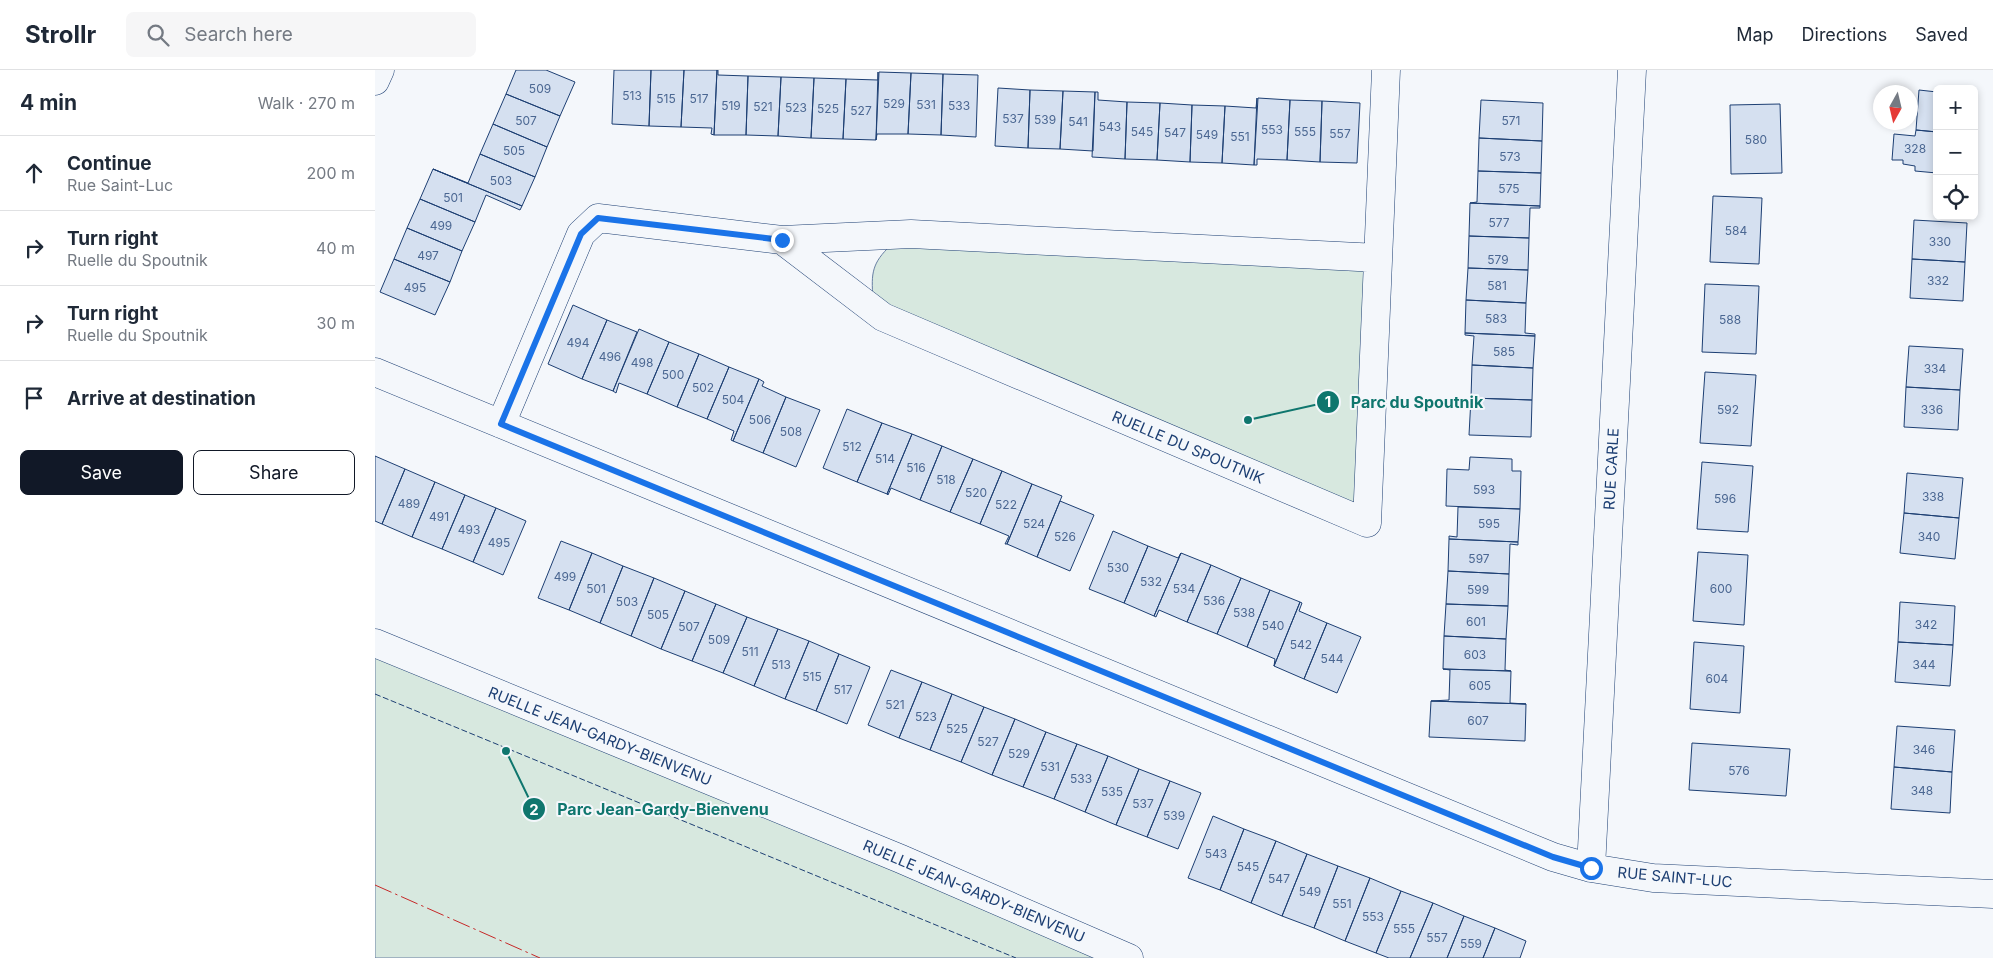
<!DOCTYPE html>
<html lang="en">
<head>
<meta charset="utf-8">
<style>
  :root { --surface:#fff; --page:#f6f6f7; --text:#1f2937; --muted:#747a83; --line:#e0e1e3; --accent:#111827 }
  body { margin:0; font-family:Inter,sans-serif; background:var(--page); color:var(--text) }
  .controls { position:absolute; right:15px; top:15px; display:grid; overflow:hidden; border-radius:8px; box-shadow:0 2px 8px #0003 }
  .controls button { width:45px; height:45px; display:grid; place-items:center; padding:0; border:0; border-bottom:1px solid var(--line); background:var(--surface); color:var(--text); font:25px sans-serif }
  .compass { position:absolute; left:1498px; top:15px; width:45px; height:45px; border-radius:50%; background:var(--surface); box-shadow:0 2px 8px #0003; rotate:188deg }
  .stop { position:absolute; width:15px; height:15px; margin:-11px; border:4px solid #1a73e8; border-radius:50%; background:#fff }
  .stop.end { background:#1a73e8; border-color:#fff; box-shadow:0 1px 5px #0008 }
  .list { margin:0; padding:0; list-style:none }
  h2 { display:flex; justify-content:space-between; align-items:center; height:65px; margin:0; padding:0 20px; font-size:21px }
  h2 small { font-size:16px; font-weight:400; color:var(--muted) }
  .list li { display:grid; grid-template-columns:32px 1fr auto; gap:15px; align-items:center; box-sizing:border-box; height:75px; padding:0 20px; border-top:1px solid var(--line) }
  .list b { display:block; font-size:19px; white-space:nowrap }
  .list p { margin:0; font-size:16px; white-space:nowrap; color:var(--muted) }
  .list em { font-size:16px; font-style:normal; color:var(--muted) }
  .actions { display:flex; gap:10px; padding:15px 20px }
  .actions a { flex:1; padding:11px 0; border:1px solid var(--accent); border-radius:8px; text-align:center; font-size:18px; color:var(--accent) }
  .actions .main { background:var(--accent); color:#fff }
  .icon { flex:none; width:28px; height:28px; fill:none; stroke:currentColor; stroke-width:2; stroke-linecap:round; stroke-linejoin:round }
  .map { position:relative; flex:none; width:1618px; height:888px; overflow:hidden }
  header { display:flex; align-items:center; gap:30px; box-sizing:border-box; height:70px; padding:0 25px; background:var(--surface); border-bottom:1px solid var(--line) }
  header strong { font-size:24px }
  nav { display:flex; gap:28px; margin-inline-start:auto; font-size:18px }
  .search { width:350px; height:45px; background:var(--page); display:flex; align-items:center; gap:12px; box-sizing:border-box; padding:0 18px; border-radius:8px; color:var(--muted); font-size:19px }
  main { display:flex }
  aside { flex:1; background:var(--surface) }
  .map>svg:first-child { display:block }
</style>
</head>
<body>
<header>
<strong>Strollr</strong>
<div class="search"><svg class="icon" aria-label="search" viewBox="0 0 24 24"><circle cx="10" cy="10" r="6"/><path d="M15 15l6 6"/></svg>Search here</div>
<nav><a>Map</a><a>Directions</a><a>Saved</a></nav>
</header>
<main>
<aside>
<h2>4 min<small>Walk · 270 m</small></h2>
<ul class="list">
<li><svg class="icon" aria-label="ahead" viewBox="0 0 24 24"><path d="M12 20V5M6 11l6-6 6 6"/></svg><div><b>Continue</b><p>Rue Saint-Luc</p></div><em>200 m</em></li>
<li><svg class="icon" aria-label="right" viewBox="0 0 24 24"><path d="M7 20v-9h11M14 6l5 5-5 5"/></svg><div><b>Turn right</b><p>Ruelle du Spoutnik</p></div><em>40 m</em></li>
<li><svg class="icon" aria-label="right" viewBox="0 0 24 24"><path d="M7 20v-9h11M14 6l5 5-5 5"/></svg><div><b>Turn right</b><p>Ruelle du Spoutnik</p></div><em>30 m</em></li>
<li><svg class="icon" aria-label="arrive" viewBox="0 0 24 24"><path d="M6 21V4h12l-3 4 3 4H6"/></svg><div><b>Arrive at destination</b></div></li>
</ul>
<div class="actions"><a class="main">Save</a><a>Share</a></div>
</aside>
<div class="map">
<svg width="1618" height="888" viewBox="0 0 1618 888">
  <rect width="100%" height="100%" fill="#f4f7fb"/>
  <!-- green -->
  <path fill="#d7e8df" stroke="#687fa3" d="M516,175L1003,188L992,453L498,228C496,203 497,193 516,175Z
    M0,573L754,888H0Z"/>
  <!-- building -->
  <path fill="#d5e0f0" stroke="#1d3f73" d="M141,0H171L200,12L185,46L131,24Z
    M239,0H276L274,56L237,54Z
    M276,0H309L306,57L274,56Z
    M309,0H342L339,65L336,64L337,58L306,57Z
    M342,0H343V5L373,6L371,65H339Z
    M503,2L501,70L468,69L471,9L503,10Z
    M504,2L536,3L533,64H502L501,70Z
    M536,3L568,4L566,65L533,64Z
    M568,4L603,5L601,67L566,65Z
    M373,6L406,7L403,66L371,65Z
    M406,7L439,8L436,68L403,66Z
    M439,8L471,9L468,69L436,68Z
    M623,18L655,20L653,78L620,76Z
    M655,20L688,21L685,79L653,78Z
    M1544,20L1562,22V62L1541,60Z
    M688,21L720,22L718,81L685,79Z
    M720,22H723V30L752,32L750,89L717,87Z
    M131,24L185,46L172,77L118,54Z
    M882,28L879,95L847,93L850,36L881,38Z
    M883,28L915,30L912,90L882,89V95H879Z
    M915,30L947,31L945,92L912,90Z
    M1106,30L1168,33L1167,71L1104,68Z
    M947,31L985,33L982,93L945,92Z
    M752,32L785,33L782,90L750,89Z
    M785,33L817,35L815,92L782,90Z
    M1405,34L1407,103L1356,104L1355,35Z
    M817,35L850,36L847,93L815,92Z
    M118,54L172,77L160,107L105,84Z
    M1541,60L1562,62V103L1540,101V96L1528,94V90H1517L1519,64L1540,66Z
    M1104,68L1167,71L1166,103L1103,101Z
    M105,84L160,107L147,136L58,99L93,113Z
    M58,99L147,136L145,140L111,125L100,152L45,129Z
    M1103,101L1166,103L1165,136L1095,133L1102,132Z
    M1338,126L1387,128L1384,194L1335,192Z
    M45,129L100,152L87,181L32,158Z
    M1095,133L1165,136V138H1155L1154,168L1094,166Z
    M1539,150L1592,153L1590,192L1537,189Z
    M32,158L87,181L75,212L19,189Z
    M1094,166L1154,168L1153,200L1093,198Z
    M19,189L75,212L60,245L5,222Z
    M1537,189L1590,192L1588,231L1535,228Z
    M1093,198L1153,200L1151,233L1091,230Z
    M1330,214L1384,216L1381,284L1327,282Z
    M1091,230L1151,233L1150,263L1160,264V266L1090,263Z
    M198,235L232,250L207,309L173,294Z
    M232,250L262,262L238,321L207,309Z
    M264,259L294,272L272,324L244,313L241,323L238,321Z
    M1090,263L1160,266L1158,298L1097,295L1099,266L1090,265Z
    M294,272L324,284L302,337L272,324Z
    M1534,276L1588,279L1585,320L1531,317Z
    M324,284L354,297L332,349L302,337Z
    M1097,295L1158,298L1157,330L1096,328Z
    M354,297L384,309L358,371L356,370L359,361L332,349Z
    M1330,302L1381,305L1376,376L1325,373Z
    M384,309L389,312L387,316L411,327L388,383L358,371Z
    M1531,317L1585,320L1583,360L1529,357Z
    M411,327L445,340L421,397L388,383Z
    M1096,328L1157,330L1156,367L1094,365Z
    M472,339L507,353L482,412L448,398Z
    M507,353L537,364L512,424L482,412Z
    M537,364L567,376L545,430L516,418L513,425L512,424Z
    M567,376L598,389L575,442L545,430Z
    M0,386L30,399L7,454L0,451Z
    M1095,387L1137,389V401H1146L1145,439L1071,436L1072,399L1094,400Z
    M598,389L627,401L605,454L575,442Z
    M1327,392L1378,396L1373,462L1322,459Z
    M30,399L60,412L37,467L7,454Z
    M627,401L657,414L632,474H630L634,466L605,454Z
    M1532,403L1588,408L1584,448L1529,443Z
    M60,412L90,425L67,479L37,467Z
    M657,414L687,426L662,487L632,474Z
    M90,425L121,438L98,492L67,479Z
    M685,431L719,445L695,501L662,487Z
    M1083,437L1145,439L1143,472L1074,469V466L1082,467Z
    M121,438L151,451L128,505L98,492Z
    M1529,443L1584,448L1580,489L1525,483Z
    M738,461L773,476L749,533L714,519Z
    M1074,469L1143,472V475L1135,474L1134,504L1073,501Z
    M186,471L217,483L194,540L163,528Z
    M773,476L803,488L806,483L779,546L749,533Z
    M1323,482L1373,485L1369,555L1318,551Z
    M217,483L248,496L225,553L194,540Z
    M806,483L836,495L812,552L784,540L781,547L779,546Z
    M836,495L866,508L842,564L812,552Z
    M248,496L279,508L256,566L225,553Z
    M1073,501L1134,504L1133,536L1071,534Z
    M279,508L310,521L286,579L256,566Z
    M866,508L895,520L872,577L842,564Z
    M895,520L925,532L899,596L900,589L872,577Z
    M310,521L341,534L317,591L286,579Z
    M925,532L927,533L924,541L952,553L929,609L899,596Z
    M1525,532L1580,536L1578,575L1523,572Z
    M341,534L372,547L348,603L317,591Z
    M1071,534L1133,536L1131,569L1069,566Z
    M372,547L403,559L379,616L348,603Z
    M952,553L986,567L962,623L929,609Z
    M403,559L434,571L410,629L379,616Z
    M1069,566L1131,569L1130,600L1136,601L1068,599Z
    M434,571L464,584L441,641L410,629Z
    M1319,572L1369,576L1365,643L1315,639Z
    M1523,572L1578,575L1575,616L1520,612Z
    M464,584L495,597L472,654L441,641Z
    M1068,599L1136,601L1135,633L1151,634L1056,631L1074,630L1075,600Z
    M516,600L547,612L524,668L493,655Z
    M547,612L577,624L555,680L524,668Z
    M577,624L609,637L586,692L555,680Z
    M1056,631L1151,634L1150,671L1054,667Z
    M609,637L640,649L617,705L586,692Z
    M640,649L671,662L648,717L617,705Z
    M1522,656L1580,660L1577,702L1519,697Z
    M671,662L702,674L679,729L648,717Z
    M1317,673L1415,679L1411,726L1314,720Z
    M702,674L733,686L710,742L679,729Z
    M733,686L764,699L741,755L710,742Z
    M1519,697L1577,702L1575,743L1516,739Z
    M764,699L795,711L772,767L741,755Z
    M795,711L826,723L803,779L772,767Z
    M838,746L869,759L845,820L813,808Z
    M869,759L901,771L876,833L845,820Z
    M901,771L932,784L907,846L876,833Z
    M932,784L963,796L939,858L907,846Z
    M963,796L995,808L970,871L939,858Z
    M995,808L1026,821L1001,883L970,871Z
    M1026,821L1058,833L1035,888H1014L1001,883Z
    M1058,833L1089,846L1072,888H1035Z
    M1089,846L1120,858L1108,888H1072Z
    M1120,858L1151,871L1145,888H1108Z"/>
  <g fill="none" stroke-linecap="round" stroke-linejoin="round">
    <!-- minor casing -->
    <g stroke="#1d3f73" stroke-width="29">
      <path id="minor" d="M0,11L5,0
        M407,170L508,247L992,453L1011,0
        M0,302L1178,787L1216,798L1278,808L1618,824
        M126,354L206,164L223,148L407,170L536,164L1003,188
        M0,573L526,789L754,888
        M1216,798L1257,0"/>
    </g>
    <!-- minor -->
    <use href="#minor" stroke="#f4f7fb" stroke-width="28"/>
    <!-- fence -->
    <path stroke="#1d3f73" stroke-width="1" stroke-dasharray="6 2.5" stroke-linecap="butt" d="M0,624L641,888"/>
    <!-- power -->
    <path stroke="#c62828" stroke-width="1" stroke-dasharray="18 4 2.5 4" stroke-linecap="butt" d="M0,815L165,888"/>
  </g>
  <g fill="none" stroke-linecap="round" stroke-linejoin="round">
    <!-- route -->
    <path stroke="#1a73e8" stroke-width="6" d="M407,170L223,148L206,164L126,354L1178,787L1216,798"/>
  </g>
  <g text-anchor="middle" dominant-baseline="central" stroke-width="4" stroke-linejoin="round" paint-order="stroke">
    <!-- number labels -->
    <g font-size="12" fill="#4b6792">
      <text x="165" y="18">509</text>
      <text x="257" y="25">513</text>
      <text x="291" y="28">515</text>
      <text x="324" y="28">517</text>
      <text x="519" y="33">529</text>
      <text x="551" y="34">531</text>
      <text x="356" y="35">519</text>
      <text x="584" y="35">533</text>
      <text x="388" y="36">521</text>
      <text x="421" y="37">523</text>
      <text x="453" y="38">525</text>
      <text x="486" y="40">527</text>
      <text x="638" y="48">537</text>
      <text x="670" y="49">539</text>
      <text x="151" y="50">507</text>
      <text x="1136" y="50">571</text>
      <text x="703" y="51">541</text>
      <text x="735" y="56">543</text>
      <text x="897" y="59">553</text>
      <text x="767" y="61">545</text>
      <text x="930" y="61">555</text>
      <text x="800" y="62">547</text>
      <text x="965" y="63">557</text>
      <text x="832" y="64">549</text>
      <text x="865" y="66">551</text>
      <text x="1381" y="69">580</text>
      <text x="1540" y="78">328</text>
      <text x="139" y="80">505</text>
      <text x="1135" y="86">573</text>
      <text x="126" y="110">503</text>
      <text x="1134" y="118">575</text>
      <text x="78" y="127">501</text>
      <text x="1124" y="152">577</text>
      <text x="66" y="155">499</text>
      <text x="1361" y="160">584</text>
      <text x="1565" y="171">330</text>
      <text x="53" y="185">497</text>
      <text x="1123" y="189">579</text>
      <text x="1563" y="210">332</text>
      <text x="1122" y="215">581</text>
      <text x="40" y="217">495</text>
      <text x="1121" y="248">583</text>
      <text x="1355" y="249">588</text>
      <text x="203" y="272">494</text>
      <text x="1129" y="281">585</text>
      <text x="235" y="286">496</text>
      <text x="267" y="292">498</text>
      <text x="1560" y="298">334</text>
      <text x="298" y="304">500</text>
      <text x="328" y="317">502</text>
      <text x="358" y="329">504</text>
      <text x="1353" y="339">592</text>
      <text x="1557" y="339">336</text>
      <text x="385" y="349">506</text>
      <text x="416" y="361">508</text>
      <text x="477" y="376">512</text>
      <text x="510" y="388">514</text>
      <text x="541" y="397">516</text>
      <text x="571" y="409">518</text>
      <text x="1109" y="419">593</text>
      <text x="601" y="422">520</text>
      <text x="1558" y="426">338</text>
      <text x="1350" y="428">596</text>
      <text x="34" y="433">489</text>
      <text x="631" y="434">522</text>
      <text x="64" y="446">491</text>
      <text x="659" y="453">524</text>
      <text x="1114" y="453">595</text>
      <text x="94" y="459">493</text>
      <text x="690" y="466">526</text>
      <text x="1554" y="466">340</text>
      <text x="124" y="472">495</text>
      <text x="1104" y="488">597</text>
      <text x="743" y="497">530</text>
      <text x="190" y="506">499</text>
      <text x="776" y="511">532</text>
      <text x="221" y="518">501</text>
      <text x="809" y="518">534</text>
      <text x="1346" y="518">600</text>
      <text x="1103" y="519">599</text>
      <text x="839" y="530">536</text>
      <text x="252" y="531">503</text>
      <text x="869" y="542">538</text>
      <text x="283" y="544">505</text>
      <text x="1101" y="551">601</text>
      <text x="1551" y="554">342</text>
      <text x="898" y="555">540</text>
      <text x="314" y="556">507</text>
      <text x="344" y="569">509</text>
      <text x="926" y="574">542</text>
      <text x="375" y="581">511</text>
      <text x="1100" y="584">603</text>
      <text x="957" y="588">544</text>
      <text x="406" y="594">513</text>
      <text x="1549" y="594">344</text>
      <text x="437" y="606">515</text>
      <text x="1342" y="608">604</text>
      <text x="1105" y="615">605</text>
      <text x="468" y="619">517</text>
      <text x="520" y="634">521</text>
      <text x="551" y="646">523</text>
      <text x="1103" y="650">607</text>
      <text x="582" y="658">525</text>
      <text x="613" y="671">527</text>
      <text x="1549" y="679">346</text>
      <text x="644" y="683">529</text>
      <text x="675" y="696">531</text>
      <text x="1364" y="700">576</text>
      <text x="706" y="708">533</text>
      <text x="1547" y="720">348</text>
      <text x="737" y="721">535</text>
      <text x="768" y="733">537</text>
      <text x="799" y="745">539</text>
      <text x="841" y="783">543</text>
      <text x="873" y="796">545</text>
      <text x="904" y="808">547</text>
      <text x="935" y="821">549</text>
      <text x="967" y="833">551</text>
      <text x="998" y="846">553</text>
      <text x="1029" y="858">555</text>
      <text x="1062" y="867">557</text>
      <text x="1096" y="873">559</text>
    </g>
    <!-- street labels -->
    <g font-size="15" fill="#1d3f73" stroke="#f4f7fb">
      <text transform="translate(813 377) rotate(23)">RUELLE DU SPOUTNIK</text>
      <text transform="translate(1236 399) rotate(-87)">RUE CARLE</text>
      <text transform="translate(225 666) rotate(22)">RUELLE JEAN-GARDY-BIENVENU</text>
      <text transform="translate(1300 807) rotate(5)">RUE SAINT-LUC</text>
      <text transform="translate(599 821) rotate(23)">RUELLE JEAN-GARDY-BIENVENU</text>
    </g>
  </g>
  <!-- callouts -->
  <path fill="none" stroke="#0f766e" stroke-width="2" d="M873 350L953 332M131 681L159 739"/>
  <g fill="#0f766e" stroke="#f4f7fb" stroke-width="2">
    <circle cx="873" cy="350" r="5"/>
    <circle cx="131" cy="681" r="5"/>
    <circle cx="953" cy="332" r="12"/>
    <circle cx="159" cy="739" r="12"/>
  </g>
  <g font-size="15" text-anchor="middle" font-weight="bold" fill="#fff">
    <text x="953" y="337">1</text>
    <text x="159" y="745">2</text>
  </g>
  <g font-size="16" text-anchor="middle" font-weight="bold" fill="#0f766e" stroke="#f4f7fb" stroke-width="4" stroke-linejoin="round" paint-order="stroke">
    <text x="1042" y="338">Parc du Spoutnik</text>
    <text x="288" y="745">Parc Jean-Gardy-Bienvenu</text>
  </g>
</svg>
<div class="controls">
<button>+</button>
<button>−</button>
<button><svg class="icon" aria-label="locate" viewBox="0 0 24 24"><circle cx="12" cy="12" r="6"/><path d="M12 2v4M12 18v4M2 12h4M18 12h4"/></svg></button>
</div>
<svg class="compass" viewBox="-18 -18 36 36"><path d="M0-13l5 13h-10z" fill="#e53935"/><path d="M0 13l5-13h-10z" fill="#747a83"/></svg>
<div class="stop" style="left:1216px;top:798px"></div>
<div class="stop end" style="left:407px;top:170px"></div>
</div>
</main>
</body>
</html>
